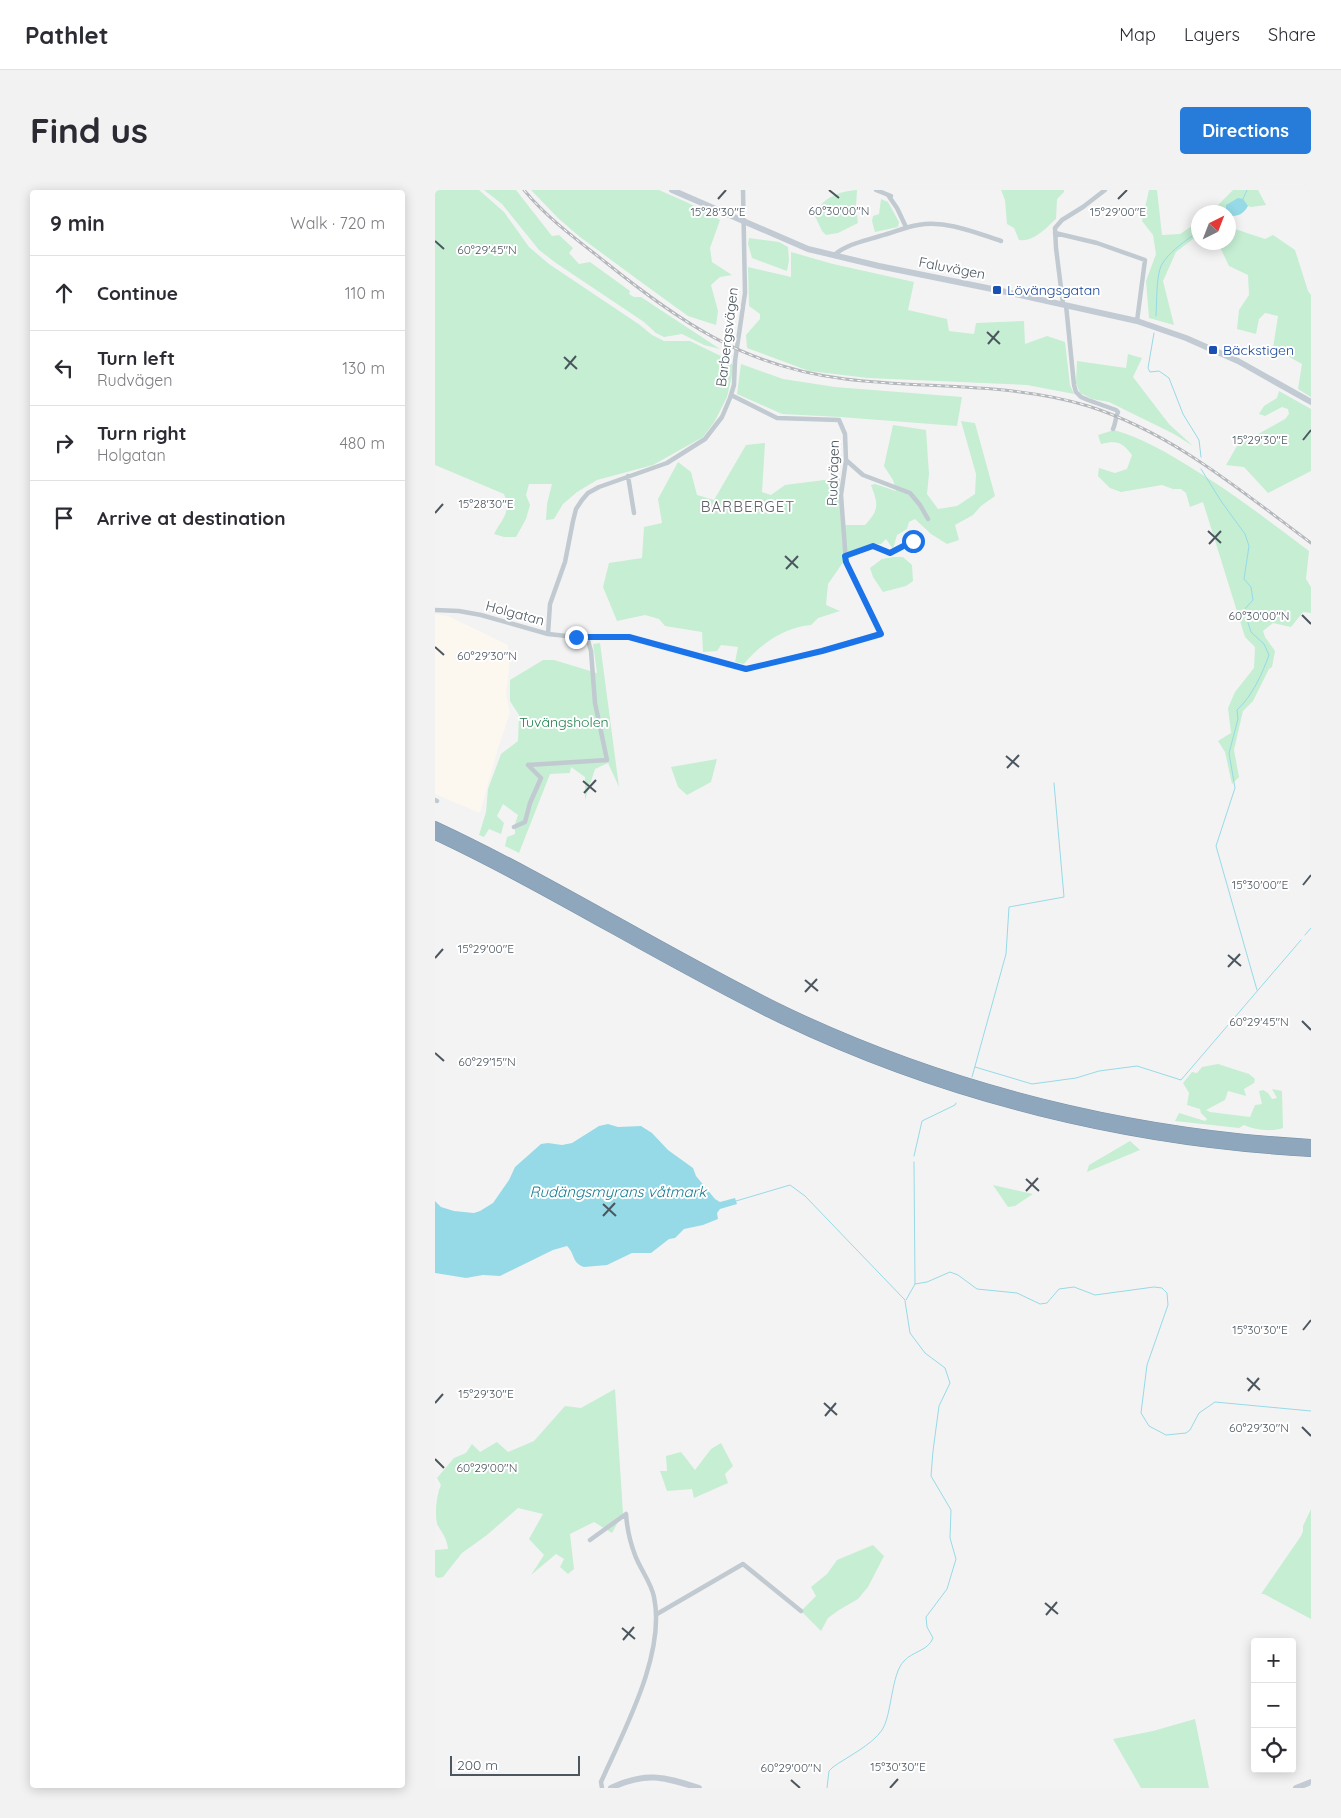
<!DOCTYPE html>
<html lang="en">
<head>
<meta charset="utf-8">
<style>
  :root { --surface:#fff; --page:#f2f2f3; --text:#2b2b33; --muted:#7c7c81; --line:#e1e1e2; --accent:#277cda }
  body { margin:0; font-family:Quicksand,sans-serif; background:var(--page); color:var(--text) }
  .controls { position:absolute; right:15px; bottom:15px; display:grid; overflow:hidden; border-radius:5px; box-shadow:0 2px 12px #0003 }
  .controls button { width:45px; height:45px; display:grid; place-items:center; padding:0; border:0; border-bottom:1px solid var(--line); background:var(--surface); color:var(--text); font:25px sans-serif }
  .compass { position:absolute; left:756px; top:15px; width:45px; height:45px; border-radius:50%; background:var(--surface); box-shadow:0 2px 12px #0003; rotate:42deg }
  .scale { position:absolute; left:15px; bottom:12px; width:130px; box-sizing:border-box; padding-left:5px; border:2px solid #4b565f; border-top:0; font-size:14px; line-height:18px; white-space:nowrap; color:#4b565f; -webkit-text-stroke:4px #fff; paint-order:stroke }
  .stop { position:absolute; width:15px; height:15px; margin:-11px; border:4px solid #1a73e8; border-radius:50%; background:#fff }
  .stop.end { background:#1a73e8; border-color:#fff; box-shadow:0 1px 5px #0008 }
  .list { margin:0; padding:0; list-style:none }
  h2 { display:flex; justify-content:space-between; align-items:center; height:65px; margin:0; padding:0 20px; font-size:21px }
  h2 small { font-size:16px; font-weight:400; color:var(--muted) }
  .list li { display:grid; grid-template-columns:32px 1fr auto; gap:15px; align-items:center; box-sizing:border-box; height:75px; padding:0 20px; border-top:1px solid var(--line) }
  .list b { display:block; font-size:19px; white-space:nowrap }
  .list p { margin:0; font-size:16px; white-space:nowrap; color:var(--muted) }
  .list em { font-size:16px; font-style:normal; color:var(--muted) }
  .icon { flex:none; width:28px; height:28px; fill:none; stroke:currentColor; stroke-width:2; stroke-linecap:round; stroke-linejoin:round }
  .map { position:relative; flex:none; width:876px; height:1598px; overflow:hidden; border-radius:5px }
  header { display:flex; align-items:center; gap:30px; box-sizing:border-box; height:70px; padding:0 25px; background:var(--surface); border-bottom:1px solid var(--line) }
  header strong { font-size:24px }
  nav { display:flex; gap:28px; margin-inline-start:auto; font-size:18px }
  .intro { display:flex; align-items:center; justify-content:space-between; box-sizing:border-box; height:120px; padding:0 30px }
  h1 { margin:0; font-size:35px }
  .button { padding:12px 22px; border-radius:5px; background:var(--accent); color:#fff; font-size:18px; font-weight:700 }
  main { display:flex; gap:30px; padding:0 30px }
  aside { flex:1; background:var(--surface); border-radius:5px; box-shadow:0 2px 12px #0003 }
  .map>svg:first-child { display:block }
</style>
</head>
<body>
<header>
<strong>Pathlet</strong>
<nav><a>Map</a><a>Layers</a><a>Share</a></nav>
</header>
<div class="intro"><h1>Find us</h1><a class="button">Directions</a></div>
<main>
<aside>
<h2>9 min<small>Walk · 720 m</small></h2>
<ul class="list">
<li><svg class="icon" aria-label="ahead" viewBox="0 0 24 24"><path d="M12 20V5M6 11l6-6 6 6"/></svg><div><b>Continue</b></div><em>110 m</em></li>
<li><svg class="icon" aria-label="left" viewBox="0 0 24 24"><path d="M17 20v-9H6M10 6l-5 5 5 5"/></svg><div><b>Turn left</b><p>Rudvägen</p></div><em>130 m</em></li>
<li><svg class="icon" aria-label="right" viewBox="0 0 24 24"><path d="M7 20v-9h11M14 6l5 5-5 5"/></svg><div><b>Turn right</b><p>Holgatan</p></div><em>480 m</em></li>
<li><svg class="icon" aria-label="arrive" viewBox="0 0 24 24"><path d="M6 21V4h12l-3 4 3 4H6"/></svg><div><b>Arrive at destination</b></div></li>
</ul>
</aside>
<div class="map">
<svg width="876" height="1598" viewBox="0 0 876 1598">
  <rect width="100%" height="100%" fill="#f4f3f3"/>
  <!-- commercial -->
  <path fill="#fcf8ef" d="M0,424L13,426L73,455L74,480L71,503L75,523L63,558L45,623L0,604Z"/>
  <!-- green -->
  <path fill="#c5eed3" d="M0,0H44L69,22L94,57L114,74L205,135L217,145L229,151H255L294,170L299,177L292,207L280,231L268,247L218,275L162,290L142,302L128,314L119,329L111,330L112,314L117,294H94L91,305L95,315L91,329L81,347H69L59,344C66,330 77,323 69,304L0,275Z
    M49,0H81L117,46L124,45L138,58L134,63L144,74L155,72L195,101L194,104L199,107H206L285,159L269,155L247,144L229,147L221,143L209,132L121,73L104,60L67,14Z
    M96,0H224L269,20L285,30L275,58L277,72L297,85L285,87L276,95L283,121L281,135L253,126L206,92L145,47L124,29Z
    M422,0L421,17L423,33L403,43L391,45L387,41L380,26C385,8 405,1 422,0Z
    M566,0H629V2L622,9L621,29C611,38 599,52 584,50L579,38L572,34L570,10Z
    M714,0H722L727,45L745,44L763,32V49H758L741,62L728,91L739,135L714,128L711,91L721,64L718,45L707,31Z
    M798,0H823L831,15L816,17L802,13L789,22H776Z
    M446,9L453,12L464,32L463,37L440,42L437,31L438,26L444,24Z
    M794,37L830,49L838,45L860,60L873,101L876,105V207L863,199L867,174L838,158L843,126L830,123L824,129L821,144L802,139L804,120L814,105L813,85L794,76L783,53L794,52Z
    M314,48L344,52L353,57L354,70L352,81L317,68L313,54Z
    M356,62L398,74L479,92L473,120L512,129L514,141L539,144L541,133L589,131L590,154L612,146L630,152L635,195L639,204L592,195L433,188L374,181L312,158L311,145L325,129V124L314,116L313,77L356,87Z
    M693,164L707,168L698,187L734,234L758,256L739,244L674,212L657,209L645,203L641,193L642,171L691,178Z
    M306,174L348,189L400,197L527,207L522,236L405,227L347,224L302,204Z
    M844,201L876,219V281L833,303L809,277L791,275L802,256L850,229L854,224L853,219L847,217L830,226L824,224L829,216L842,208Z
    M526,231L540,233L560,306L546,316L538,325L520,335L524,350L512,354L496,344L480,329L474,332L472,339L462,345L458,359L451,349L446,354L435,355L412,364L410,335H430C445,319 443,314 436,295L440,294L461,301L458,290L449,276L458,235L491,240L494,284L492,304L503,319L522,316L540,304L541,284Z
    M679,240C707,248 731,262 755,277C797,302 835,332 874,361L871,389L876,397V423L868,422L856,437L838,433L828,441L830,447L840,461L837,477L834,479L818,511L808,521L799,560L804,587L797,594L790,562L783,551L796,543L793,518L800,502L819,478L820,457L810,447L768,312L755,317L751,303L746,299H738L727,295L686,302L675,298L663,286L664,278L680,283L692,279L697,265C687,252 683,250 666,254L663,245Z
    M330,253L327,302L336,305L350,295L405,288L409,371L393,394L391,415L405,421L383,428L376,435C350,437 325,454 309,474L300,472L303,457L286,455L282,461L268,462L267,442L230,436L224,429L210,425L182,431L168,397L174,373L207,368L209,337L227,333L223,309L243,272L256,282L262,305L279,310L311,255Z
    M459,367H468L477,375L478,391L471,396L448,402L438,387L435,378L447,369Z
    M165,453L184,597L173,573L160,579L150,610V587L136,577L135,583L115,584L84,663L70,656L72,647L80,644V634L83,625L68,614L62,626L69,633L66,644L54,639L49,647L44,645L51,622L53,599L66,564L83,551L84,525L75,511V490L108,470H119L162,483L158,454Z
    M282,569L276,592L252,605L243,597L236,577Z
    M783,874L814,884L820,889L819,893L809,899L811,906L793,901L790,910L771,920L775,922L815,927L820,915L827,914L824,901L828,900L833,903L837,909L842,908L837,899L847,901L848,938C836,942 820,940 809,935L804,938L740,931L744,923L770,931L772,929L766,923L765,919L752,915L754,903L748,893L757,882L762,883L767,877Z
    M695,951L705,960L652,982L654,975Z
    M558,995L598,1004L580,1016L573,1017Z
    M180,1199L188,1323L177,1343L159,1332L135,1344L139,1379L133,1384L125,1377L129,1369L121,1364L96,1385L109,1365L94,1349L108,1324L83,1318L52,1345L27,1363L8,1387L3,1388L0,1386V1360L13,1359C12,1348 7,1343 2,1334C0,1323 1,1306 6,1295L2,1288L19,1268L31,1263L37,1254L45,1262L62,1252L73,1262L99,1251L130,1216L146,1218Z
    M286,1253L298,1276L290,1284L293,1293L259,1308L257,1299L232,1301L225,1281H232L231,1266L246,1262L260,1280L276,1259Z
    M876,1319V1429L829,1404H826L866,1346L868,1341V1336Z
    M438,1355L449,1366L433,1397L423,1409L404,1420L393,1428L386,1441L366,1421L381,1406L376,1397L392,1384L402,1370Z
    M760,1529L774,1598H706L678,1549L718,1541Z"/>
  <!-- water -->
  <path fill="#96dae7" d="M803,8L808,9L813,16C808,25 803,26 794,26V22H791V15Z
    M173,934L183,937L206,936L217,943L233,960L258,978L261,986L280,1009L285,1012L300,1008L302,1014L285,1019L282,1023L283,1029L268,1035L249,1039L240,1048L234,1049L216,1063H197L172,1075L149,1077C137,1073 140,1064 132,1056L118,1060L65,1086L48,1085L31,1088L0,1083V1011L6,1017L19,1021L39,1023L45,1021L58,1013L74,990L80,977L106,954L113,953L127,955L137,953L164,936Z"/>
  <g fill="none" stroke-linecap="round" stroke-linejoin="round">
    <!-- stream -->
    <path stroke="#96dae7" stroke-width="1" d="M808,9L812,0
      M721,126C722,112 721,88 726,76C733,62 752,50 764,41
      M719,143L713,178L715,182L724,181L734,188L748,224L764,250L766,267
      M766,279L786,311L810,344L814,356L809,389L816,397L818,410L809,420L816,442L829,454L834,465C827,484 818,505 802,520L803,529L794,563L800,598L781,656L822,800
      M870,745L876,738
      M540,877L597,894L641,888L664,881L702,876L746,890L866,750
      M537,887L571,764L574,717L629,707L619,593
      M479,966L487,931L520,915L521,913
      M301,1011L355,995L370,1006L470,1110
      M480,1094L492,1092L515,1082L523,1085L542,1099L582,1103L605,1114L612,1113L624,1099L639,1097L660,1105L719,1097L727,1098L732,1103L733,1115L712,1175L706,1223L714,1236L731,1245L751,1243L755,1240L764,1223L780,1212L876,1221
      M471,1110L480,1094L479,972
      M392,1598L394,1581L398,1577C412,1567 437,1555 447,1540C457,1525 456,1484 469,1471C478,1461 493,1461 498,1448L492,1437L491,1427L512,1399L521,1369L515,1348L516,1320L496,1286L498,1261L504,1216L515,1193L510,1178L490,1163L475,1143L470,1111"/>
    <!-- highway casing -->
    <g stroke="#7992a9" stroke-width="10">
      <path id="highway" d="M0,636C120,692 232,764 351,822C515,900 696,944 876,954
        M0,645C119,701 229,772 347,829C512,908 694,952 876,962"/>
    </g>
    <!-- street -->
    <path stroke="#c1cad0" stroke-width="4.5" d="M441,0L456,6
      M453,5L462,18L471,37
      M620,43L662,53L710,70L702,131
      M399,65C412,54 429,51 445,46C458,43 470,37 483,35C511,30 539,42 566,51
      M628,114L621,58L620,38L627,30L648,17L670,0
      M631,115L639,195L641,202L646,207L653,210L681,220L683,222C680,228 681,233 678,239
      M411,270L428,285L475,303L485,315L493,329
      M193,286L199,323
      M411,366L438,356L455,363L478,351
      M0,420L24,421L46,425L113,444L141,447H194L311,479L387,461L446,443L411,372L406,305L411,270L410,244L404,230L342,228L296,205
      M113,444L115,414L130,372L138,331L141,319L147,310L153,303L164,297L232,273L270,249L287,227L295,208L299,195L300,171L310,103L308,0
      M93,575L172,570L160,513L156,461L152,447
      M0,610L2,611
      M79,637L90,632L95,613L106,588L93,575
      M155,1350L191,1324C192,1338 195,1352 200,1365C205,1379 216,1392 219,1407C231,1464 189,1540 166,1592L167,1598
      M222,1424L308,1374L366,1421"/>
    <!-- secondary -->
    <path stroke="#c2cbd4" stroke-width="6" d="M237,0L373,59L444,76L562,100L702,131L751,148L803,171L876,212
      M176,1598C211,1581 229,1587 264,1598
      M861,1598L876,1592"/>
    <!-- highway -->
    <use href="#highway" stroke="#8ea7bd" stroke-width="9"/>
    <!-- rail casing -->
    <g stroke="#b5b8bc" stroke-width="3">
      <path id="rail" d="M89,0C112,28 141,49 169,71C245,132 310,177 410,189C490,199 575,192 653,216C738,243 806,301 876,353"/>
    </g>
    <!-- rail -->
    <use href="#rail" stroke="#fff" stroke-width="1" stroke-dasharray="4" stroke-linecap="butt"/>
  </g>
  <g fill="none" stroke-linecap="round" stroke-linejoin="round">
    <!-- route -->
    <path stroke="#1a73e8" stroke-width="6" d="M141,447H194L311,479L387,461L446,444L411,372L410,366L438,356L455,363L478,351"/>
  </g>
  <!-- ticks -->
  <path fill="none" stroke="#4b565f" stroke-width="2" d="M394,0L404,8M283,9L291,0M683,9L692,0M0,51L9,59M552,142L565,154M553,154L564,141M129,167L142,179M130,179L141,166M868,250L876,240M0,323L8,314M773,341L786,353M774,354L786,341M350,366L363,378M351,379L363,366M867,425L876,434M0,457L9,465M571,566L584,577M572,578L584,565M148,591L161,602M149,603L161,590M868,695L876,685M793,765L806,776M0,768L8,759M793,777L805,764M370,790L383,801M370,802L382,789M867,831L876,840M0,863L9,871M591,989L604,1001M591,1001L603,988M168,1014L181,1026M168,1026L180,1013M868,1140L876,1130M812,1188L825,1200M813,1201L824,1188M0,1213L8,1204M389,1213L402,1225M390,1226L401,1213M867,1237L876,1246M0,1269L9,1278M610,1413L623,1424M611,1425L622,1412M187,1438L200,1449M188,1450L199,1437M356,1590L365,1598M455,1598L463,1589"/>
  <!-- markers -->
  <g fill="#1a4fb4" stroke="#fff" stroke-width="2">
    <rect x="557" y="95" width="10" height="10" rx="2.5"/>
    <rect x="773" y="155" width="10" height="10" rx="2.5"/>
  </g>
  <g text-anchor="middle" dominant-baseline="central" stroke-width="4" stroke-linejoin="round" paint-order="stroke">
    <!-- street labels -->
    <g font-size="14" fill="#4b565f" stroke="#fff">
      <text transform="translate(517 78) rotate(11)">Faluvägen</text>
      <text transform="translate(292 147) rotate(-83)">Barbergsvägen</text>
      <text transform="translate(398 283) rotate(-88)">Rudvägen</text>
      <text transform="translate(80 423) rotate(15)">Holgatan</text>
    </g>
    <!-- transit labels -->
    <g font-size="14" fill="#164399" stroke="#fff" text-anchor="start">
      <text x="572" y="100">Lövängsgatan</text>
      <text x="788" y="160">Bäckstigen</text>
    </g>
    <!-- park labels -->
    <g font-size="14" fill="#1e7e4a" stroke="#fff">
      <text x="129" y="532">Tuvängsholen</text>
    </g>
    <!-- neighbourhood labels -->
    <g font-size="15" letter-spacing="1" fill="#5f6367" stroke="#fff">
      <text x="313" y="316">BARBERGET</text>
    </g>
    <!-- water labels -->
    <g font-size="15" font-style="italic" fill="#157b90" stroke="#fff">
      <text x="183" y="1001">Rudängsmyrans våtmark</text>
    </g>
  </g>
  <g font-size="12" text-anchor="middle" fill="#4b565f" stroke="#fff" stroke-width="4" stroke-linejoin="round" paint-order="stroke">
    <text x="404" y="25">60°30'00"N</text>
    <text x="283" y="26">15°28'30"E</text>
    <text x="683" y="26">15°29'00"E</text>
    <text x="52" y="64">60°29'45"N</text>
    <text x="825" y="254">15°29'30"E</text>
    <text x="51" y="318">15°28'30"E</text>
    <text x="824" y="430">60°30'00"N</text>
    <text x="52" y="470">60°29'30"N</text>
    <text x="825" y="699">15°30'00"E</text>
    <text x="51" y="763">15°29'00"E</text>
    <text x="824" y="836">60°29'45"N</text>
    <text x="52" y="876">60°29'15"N</text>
    <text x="825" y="1144">15°30'30"E</text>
    <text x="51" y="1208">15°29'30"E</text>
    <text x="824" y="1242">60°29'30"N</text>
    <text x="52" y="1282">60°29'00"N</text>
    <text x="463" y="1581">15°30'30"E</text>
    <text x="356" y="1582">60°29'00"N</text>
  </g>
</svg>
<div class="controls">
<button>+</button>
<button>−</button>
<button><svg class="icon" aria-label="locate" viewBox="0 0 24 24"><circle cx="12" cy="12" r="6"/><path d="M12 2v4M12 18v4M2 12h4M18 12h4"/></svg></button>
</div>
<svg class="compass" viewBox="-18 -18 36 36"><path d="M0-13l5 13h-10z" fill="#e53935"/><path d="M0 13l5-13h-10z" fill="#7c7c81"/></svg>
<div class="scale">200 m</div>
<div class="stop" style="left:478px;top:351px"></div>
<div class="stop end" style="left:141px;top:447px"></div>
</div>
</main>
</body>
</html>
